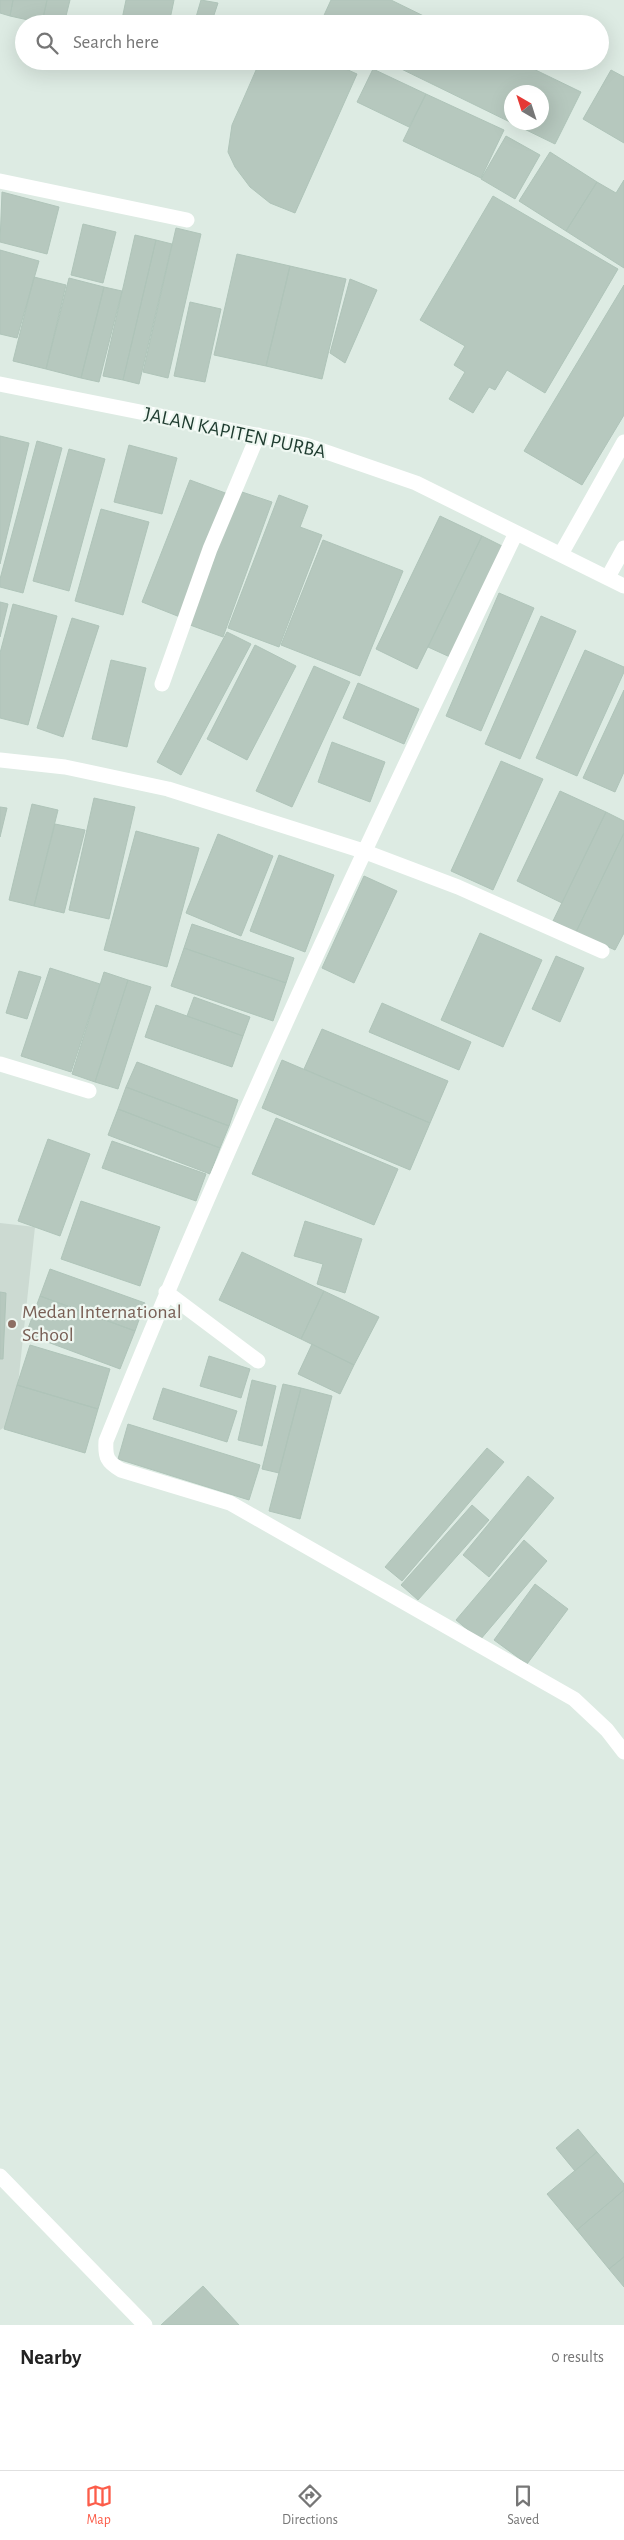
<!DOCTYPE html>
<html lang="en">
<head>
<meta charset="utf-8">
<style>
  :root { --surface:#fff; --page:#f2f2f2; --text:#222; --muted:#767676; --line:#e0e0e0; --accent:#fc5d4a }
  body { margin:0; font-family:"Alegreya Sans",sans-serif; background:var(--page); color:var(--text) }
  .compass { position:absolute; left:504px; top:85px; width:45px; height:45px; border-radius:50%; background:var(--surface); box-shadow:0 5px 20px #0002; rotate:321deg }
  .list { margin:0; padding:0; list-style:none }
  h2 { display:flex; justify-content:space-between; align-items:center; height:65px; margin:0; padding:0 20px; font-size:21px }
  h2 small { font-size:16px; font-weight:400; color:var(--muted) }
  .icon { flex:none; width:28px; height:28px; fill:none; stroke:currentColor; stroke-width:2; stroke-linecap:round; stroke-linejoin:round }
  .map { position:relative; flex:none; width:624px; height:2325px; overflow:hidden }
  .search { position:absolute; background:var(--surface); box-shadow:0 5px 20px #0002; left:15px; right:15px; top:15px; height:55px; display:flex; align-items:center; gap:12px; box-sizing:border-box; padding:0 18px; border-radius:28px; color:var(--muted); font-size:19px }
  .sheet { height:145px; background:var(--surface) }
  nav { display:flex; justify-content:space-around; align-items:center; box-sizing:border-box; height:70px; border-top:1px solid var(--line); background:var(--surface); font-size:14px; color:var(--muted) }
  nav a { display:grid; justify-items:center; gap:2px }
  nav .on { color:var(--accent) }
  .map>svg:first-child { display:block }
</style>
</head>
<body>
<div class="map">
<svg width="624" height="2325" viewBox="0 0 624 2325">
  <rect width="100%" height="100%" fill="#ddebe3"/>
  <!-- built -->
  <path fill="#ccdad2" d="M0,1223L35,1227L14,1421L0,1430Z"/>
  <!-- building -->
  <path fill="#b6c8be" stroke="#afc4b9" fill-rule="evenodd" d="M0,0H13L10,16L0,13Z
    M13,0H47L42,23L10,16Z
    M47,0H70L64,24L42,23Z
    M126,0H174L169,24H121Z
    M201,0L218,3L211,24H194Z
    M331,0H391L440,24H320Z
    M260,61H328L357,74L295,213L270,203L250,187L235,167L228,152L232,125Z
    M385,61H517L581,92L555,144ZM512,92H542V122H512Z
    M373,69L426,94L409,127L357,102Z
    M611,70L624,77V143L583,119Z
    M426,94L504,130L481,178L403,141Z
    M506,136L540,155L515,199L481,179Z
    M550,152L597,182L566,231L519,201Z
    M624,180V268L566,231L597,182L616,193Z
    M2,192L59,207L47,254L0,242Z
    M493,196L618,269L545,393L507,370L495,390L489,387L473,413L449,399L465,372L454,365L465,346L420,320Z
    M83,224L116,232L103,283L71,275Z
    M176,228L201,234L168,378L143,372Z
    M135,235L156,240L123,380L103,376Z
    M156,240L172,244L139,384L123,380Z
    M0,250L39,261L17,338L0,334Z
    M237,254L290,266L266,366L214,355Z
    M290,266L346,279L322,379L266,366Z
    M34,277L66,285L46,369L13,361Z
    M69,278L104,287L81,378L46,369Z
    M350,279L377,290L345,363L330,353Z
    M624,285V415L582,485L524,451Z
    M104,287L122,291L99,382L81,378Z
    M190,302L221,309L205,382L174,376Z
    M0,436L29,443L0,564Z
    M37,441L62,448L23,593L0,587V579Z
    M129,445L177,458L162,514L114,502Z
    M69,449L105,459L69,591L33,581Z
    M190,480L228,494L180,617L142,602Z
    M239,491L272,502L223,637L190,625Z
    M279,495L308,506L300,527L322,535L279,647L228,628Z
    M101,509L149,522L123,615L75,601Z
    M440,516L482,536L417,669L376,649Z
    M482,536L504,547L450,657L428,647Z
    M323,540L403,571L360,676L281,645Z
    M499,593L534,608L481,731L446,716Z
    M0,602L8,604L0,637Z
    M13,604L57,616L28,725L0,718V653Z
    M541,616L576,631L520,759L485,744Z
    M72,618L99,626L63,737L37,728Z
    M227,632L251,644L181,775L157,762Z
    M255,645L296,666L247,760L207,739Z
    M585,650L624,667V672L577,776L536,758Z
    M111,660L146,668L127,747L92,739Z
    M314,666L350,682L292,807L256,791Z
    M358,683L419,709L404,744L343,718Z
    M624,690V772L615,792L583,778Z
    M332,742L385,762L370,802L318,782Z
    M501,761L543,779L493,890L451,871Z
    M560,791L606,812L562,903L517,881Z
    M94,798L135,807L109,919L69,910Z
    M32,804L58,810L34,906L9,900Z
    M0,807L7,808L0,837Z
    M606,812L624,821V833L576,932L553,921Z
    M55,824L85,830L64,913L34,906Z
    M136,831L199,848L167,967L104,950Z
    M624,833V933L615,950L576,932Z
    M218,834L273,856L241,936L186,913Z
    M279,855L334,875L305,952L250,931Z
    M364,876L397,891L354,983L322,968Z
    M192,924L294,958L286,983L184,948Z
    M480,933L542,960L503,1047L441,1020Z
    M184,948L286,983L273,1021L171,986Z
    M556,956L584,968L560,1022L532,1009Z
    M50,968L100,984L71,1072L21,1056Z
    M19,971L41,977L27,1019L6,1013Z
    M104,972L128,980L95,1082L72,1074Z
    M128,980L151,987L118,1089L95,1082Z
    M194,997L250,1017L243,1036L187,1016Z
    M382,1003L471,1042L459,1070L369,1032Z
    M156,1005L243,1036L232,1067L145,1037Z
    M322,1029L448,1081L430,1123L304,1069Z
    M282,1060L430,1123L410,1170L262,1108Z
    M137,1062L238,1100L229,1126L126,1087Z
    M126,1087L229,1126L220,1148L118,1109Z
    M118,1109L220,1148L210,1174L108,1135Z
    M276,1118L398,1169L374,1225L252,1174Z
    M48,1139L90,1154L60,1236L18,1221Z
    M112,1141L206,1174L196,1201L102,1168Z
    M81,1201L160,1227L140,1286L61,1259Z
    M305,1221L362,1239L345,1293L317,1284L323,1264L294,1256Z
    M242,1252L324,1291L301,1339L219,1300Z
    M50,1269L145,1303L135,1331L40,1296Z
    M324,1291L379,1317L354,1365L301,1339Z
    M0,1292L6,1293L3,1359H0Z
    M40,1296L135,1331L120,1369L26,1334Z
    M312,1344L354,1365L340,1394L298,1374Z
    M30,1345L110,1369L98,1409L17,1385Z
    M209,1356L250,1369L241,1398L200,1386Z
    M252,1380L276,1386L262,1446L238,1440Z
    M283,1384L301,1388L279,1473L262,1469Z
    M17,1385L98,1409L85,1453L4,1429Z
    M163,1388L237,1411L227,1442L153,1419Z
    M301,1388L332,1396L300,1519L269,1511Z
    M128,1424L260,1465L249,1500L118,1459Z
    M487,1448L504,1462L402,1581L385,1567Z
    M528,1476L554,1498L489,1577L463,1555Z
    M472,1505L489,1520L418,1600L401,1585Z
    M524,1540L547,1561L480,1640L456,1620Z
    M535,1584L568,1609L527,1664L494,1640Z
    M578,2129L597,2152L575,2171L556,2148Z
    M597,2152L624,2184V2190L577,2230L547,2194Z
    M624,2190V2257L609,2269L577,2230Z
    M624,2257V2287L609,2269Z
    M203,2286L239,2325H161Z"/>
  <g fill="none" stroke-linecap="round" stroke-linejoin="round">
    <!-- minor -->
    <path stroke="#fff" stroke-width="15" d="M0,181L187,220
      M0,384L306,445L416,483L624,586
      M516,533C372,832 230,1133 106,1441C105,1457 107,1462 121,1470L230,1503L574,1699L607,1730L624,1752
      M561,554L624,442
      M608,577L624,548
      M162,684L210,549L258,435
      M0,760L65,767L168,789L363,851L458,887L602,951
      M0,1064L89,1091
      M166,1292L258,1361
      M0,2176L145,2325"/>
  </g>
  <!-- markers -->
  <circle fill="#8d6e63" stroke="#eef7f1" stroke-width="2" cx="12" cy="1324" r="5"/>
  <g text-anchor="middle" dominant-baseline="central" stroke-width="4.5" stroke-linejoin="round" paint-order="stroke">
    <!-- street labels -->
    <g font-size="20" fill="#1e3b2f" stroke="#eef7f1">
      <text transform="translate(235 433) rotate(12)">JALAN KAPITEN PURBA</text>
    </g>
    <!-- education labels -->
    <g font-size="20" fill="#785e54" stroke="#eef7f1" text-anchor="start">
      <text x="22" y="1312">Medan International<tspan x="22" dy="23">School</tspan></text>
    </g>
  </g>
</svg>
<svg class="compass" viewBox="-18 -18 36 36"><path d="M0-13l5 13h-10z" fill="#e53935"/><path d="M0 13l5-13h-10z" fill="#767676"/></svg>
<div class="search"><svg class="icon" aria-label="search" viewBox="0 0 24 24"><circle cx="10" cy="10" r="6"/><path d="M15 15l6 6"/></svg>Search here</div>
</div>
<section class="sheet">
<h2>Nearby<small>0 results</small></h2>
<ul class="list">
</ul>
</section>
<nav>
<a class="on"><svg class="icon" aria-label="map" viewBox="0 0 24 24"><path d="M3 6l6-2 6 2 6-2v14l-6 2-6-2-6 2zM9 4v14M15 6v14"/></svg>Map</a>
<a><svg class="icon" aria-label="directions" viewBox="0 0 24 24"><path d="M12 3l9 9-9 9-9-9zM9 14v-3h6M13 9l2 2-2 2"/></svg>Directions</a>
<a><svg class="icon" aria-label="saved" viewBox="0 0 24 24"><path d="M7 4h10v16l-5-4-5 4z"/></svg>Saved</a>
</nav>
</body>
</html>
